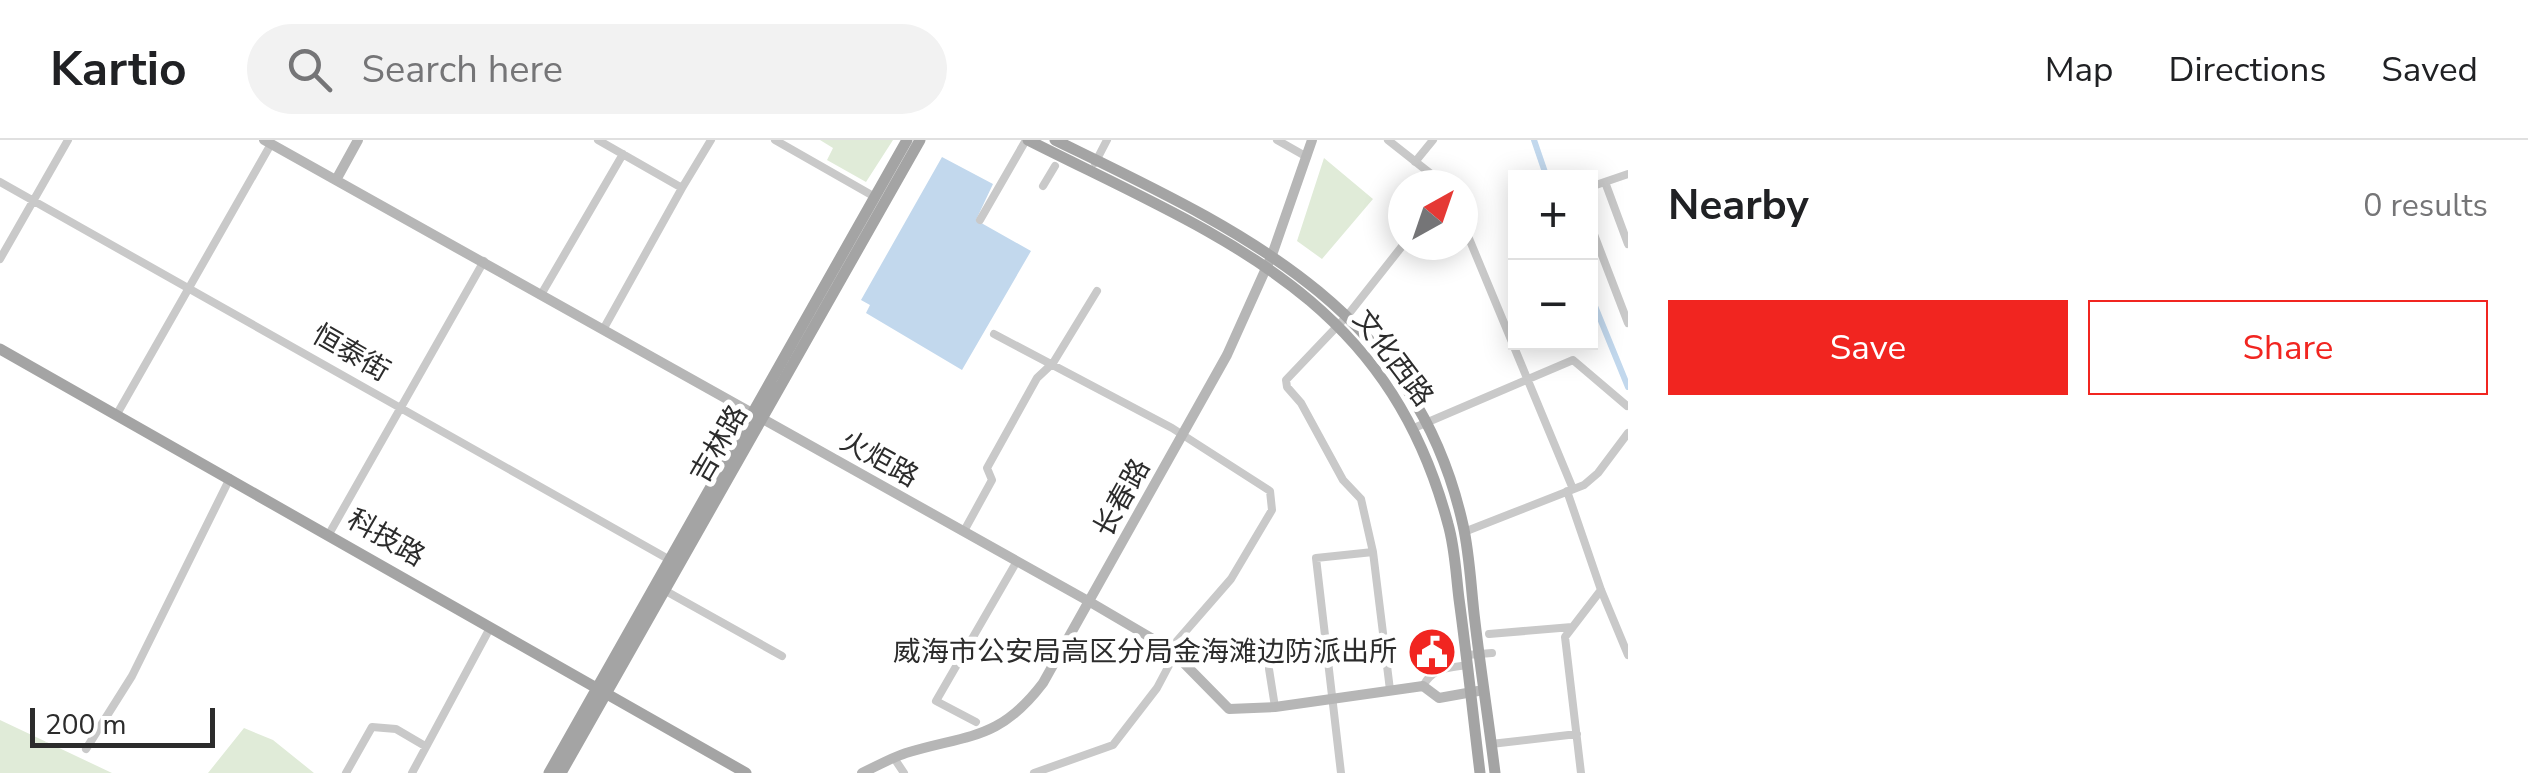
<!DOCTYPE html>
<html lang="en">
<head>
<meta charset="utf-8">
<style>
  :root { --surface:#fff; --page:#f2f2f2; --text:#202124; --muted:#757577; --line:#e0e0e0; --accent:#f12520 }
  body { margin:0; font-family:"Nunito Sans","Noto Sans SC",sans-serif; background:var(--page); color:var(--text) }
  .controls { position:absolute; right:30px; top:30px; display:grid; overflow:hidden; border-radius:0px; box-shadow:0 5px 25px #0003 }
  .controls button { width:90px; height:90px; display:grid; place-items:center; padding:0; border:0; border-bottom:2px solid var(--line); background:var(--surface); color:var(--text); font:50px sans-serif }
  .compass { position:absolute; left:1388px; top:30px; width:90px; height:90px; border-radius:50%; background:var(--surface); box-shadow:0 5px 25px #0003; rotate:40deg }
  .scale { position:absolute; left:30px; bottom:25px; width:185px; box-sizing:border-box; padding-left:10px; border:5px solid #2c2c2c; border-top:0; font-size:28px; line-height:35px; white-space:nowrap; color:#2c2c2c; -webkit-text-stroke:8px #fff; paint-order:stroke }
  .list { margin:0; padding:0; list-style:none }
  h2 { display:flex; justify-content:space-between; align-items:center; height:130px; margin:0; padding:0 40px; font-size:42px }
  h2 small { font-size:32px; font-weight:400; color:var(--muted) }
  .actions { display:flex; gap:20px; padding:30px 40px }
  .actions a { flex:1; padding:22px 0; border:2px solid var(--accent); border-radius:0px; text-align:center; font-size:35px; color:var(--accent) }
  .actions .main { background:var(--accent); color:#fff }
  .icon { flex:none; width:55px; height:55px; fill:none; stroke:currentColor; stroke-width:2; stroke-linecap:round; stroke-linejoin:round }
  .map { position:relative; flex:none; width:1628px; height:633px; overflow:hidden }
  header { display:flex; align-items:center; gap:60px; box-sizing:border-box; height:140px; padding:0 50px; background:var(--surface); border-bottom:2px solid var(--line) }
  header strong { font-size:48px }
  nav { display:flex; gap:55px; margin-inline-start:auto; font-size:35px }
  .search { width:700px; height:90px; background:var(--page); display:flex; align-items:center; gap:25px; box-sizing:border-box; padding:0 35px; border-radius:55px; color:var(--muted); font-size:38px }
  main { display:flex }
  aside { flex:1; background:var(--surface) }
  .map>svg:first-child { display:block }
</style>
</head>
<body>
<header>
<strong>Kartio</strong>
<div class="search"><svg class="icon" aria-label="search" viewBox="0 0 24 24"><circle cx="10" cy="10" r="6"/><path d="M15 15l6 6"/></svg>Search here</div>
<nav><a>Map</a><a>Directions</a><a>Saved</a></nav>
</header>
<main>
<div class="map">
<svg width="1628" height="633" viewBox="0 0 1628 633">
  <rect width="100%" height="100%" fill="#fff"/>
  <!-- green -->
  <path fill="#e0ebd8" d="M820,0H893L866,42L827,20L833,8Z
    M1324,18L1373,59L1322,119L1297,101Z
    M0,580L112,633H0Z
    M244,588L273,600L314,633H208Z"/>
  <!-- water -->
  <path fill="#c2d8ed" d="M942,17L993,44L976,80L1031,111L962,230L866,173L870,165L861,160Z"/>
  <g fill="none" stroke-linecap="round" stroke-linejoin="round">
    <!-- canal -->
    <path stroke="#c2d8ed" stroke-width="6" d="M1534,0L1547,38
      M1590,154L1628,247"/>
    <!-- street -->
    <path stroke="#c9c9c9" stroke-width="8" d="M598,0L682,48L711,0
      M775,0L875,57
      M1277,0L1307,17
      M1388,0L1445,45
      M1415,22L1433,0
      M1095,23L1107,0
      M0,42L670,420
      M1605,42L1628,104
      M1043,46L1055,26
      M1590,47L1628,34
      M980,80L1026,0
      M1463,84L1573,349
      M1590,84L1628,183
      M0,119L68,0
      M542,153L623,14
      M604,188L682,48
      M994,194L1172,288L1270,351L1272,370L1231,439L1170,509
      M117,274L271,4
      M1414,288L1573,220L1627,266
      M1567,351L1601,450L1628,515
      M964,391L992,340L987,328L1037,238L1053,223L1097,151
      M1464,392L1584,345L1598,333L1628,293
      M329,394L484,121
      M664,450L782,516
      M1489,494L1572,487
      M1467,515L1492,513
      M1269,529L1275,567
      M1423,546C1433,527 1449,528 1468,525
      M1390,550L1373,412L1361,359L1343,340L1301,263L1287,247L1286,240L1347,176L1403,105
      M976,582L936,561L1017,421
      M1491,604L1577,594
      M86,609L132,536L230,338
      M894,618L904,633
      M346,633L372,587L396,589L425,606
      M412,633L490,488
      M1034,633L1113,605L1157,548L1175,514
      M1341,633L1316,418L1373,412
      M1581,633L1565,497L1601,450"/>
    <!-- secondary -->
    <path stroke="#b6b6b6" stroke-width="10" d="M264,0L1090,462L1170,509L1229,569L1275,567L1423,546L1439,558L1478,551
      M336,40L358,0
      M862,633C877,626 891,618 906,613C968,594 999,601 1043,543L1227,215L1272,115L1312,0"/>
    <!-- primary -->
    <path stroke="#a4a4a4" stroke-width="11" d="M1028,0C1220,97 1387,155 1448,384C1455,408 1456,435 1459,459C1467,517 1473,575 1480,633
      M1055,0C1237,89 1414,166 1463,385C1470,416 1471,450 1475,482C1481,533 1489,583 1495,633
      M0,209L746,633
      M549,633L907,0
      M561,633L920,0"/>
  </g>
  <!-- icons -->
  <defs>
    <g id="civic-disc" transform="scale(2.5)"><circle r="9.5" fill="#f12520" stroke="#fff"/><path d="M-.6-6.5H3V-4.5H.6V-3L4-1V1h2V6H-6V1h2V-1L-.6-3ZM-1.2 2.5V6h2.4V2.5Z" fill="#fff"/></g>
  </defs>
  <g fill-rule="evenodd">
    <use href="#civic-disc" x="1432" y="512"/>
  </g>
  <g text-anchor="middle" dominant-baseline="central" stroke-width="10" stroke-linejoin="round" paint-order="stroke">
    <!-- street labels -->
    <g font-size="28" fill="#2c2c2c" stroke="#fff">
      <text transform="translate(351 213) rotate(30)">恒泰街</text>
      <text transform="translate(1393 218) rotate(53)">文化西路</text>
      <text transform="translate(719 304) rotate(-60)">吉林路</text>
      <text transform="translate(879 319) rotate(29)">火炬路</text>
      <text transform="translate(1122 358) rotate(-61)">长春路</text>
      <text transform="translate(386 398) rotate(30)">科技路</text>
    </g>
    <!-- poi labels -->
    <g font-size="28" fill="#2c2c2c" stroke="#fff" text-anchor="end">
      <text x="1397" y="512">威海市公安局高区分局金海滩边防派出所</text>
    </g>
  </g>
</svg>
<div class="controls">
<button>+</button>
<button>−</button>
</div>
<svg class="compass" viewBox="-18 -18 36 36"><path d="M0-13l5 13h-10z" fill="#e53935"/><path d="M0 13l5-13h-10z" fill="#757577"/></svg>
<div class="scale">200 m</div>
</div>
<aside>
<h2>Nearby<small>0 results</small></h2>
<ul class="list">
</ul>
<div class="actions"><a class="main">Save</a><a>Share</a></div>
</aside>
</main>
</body>
</html>
